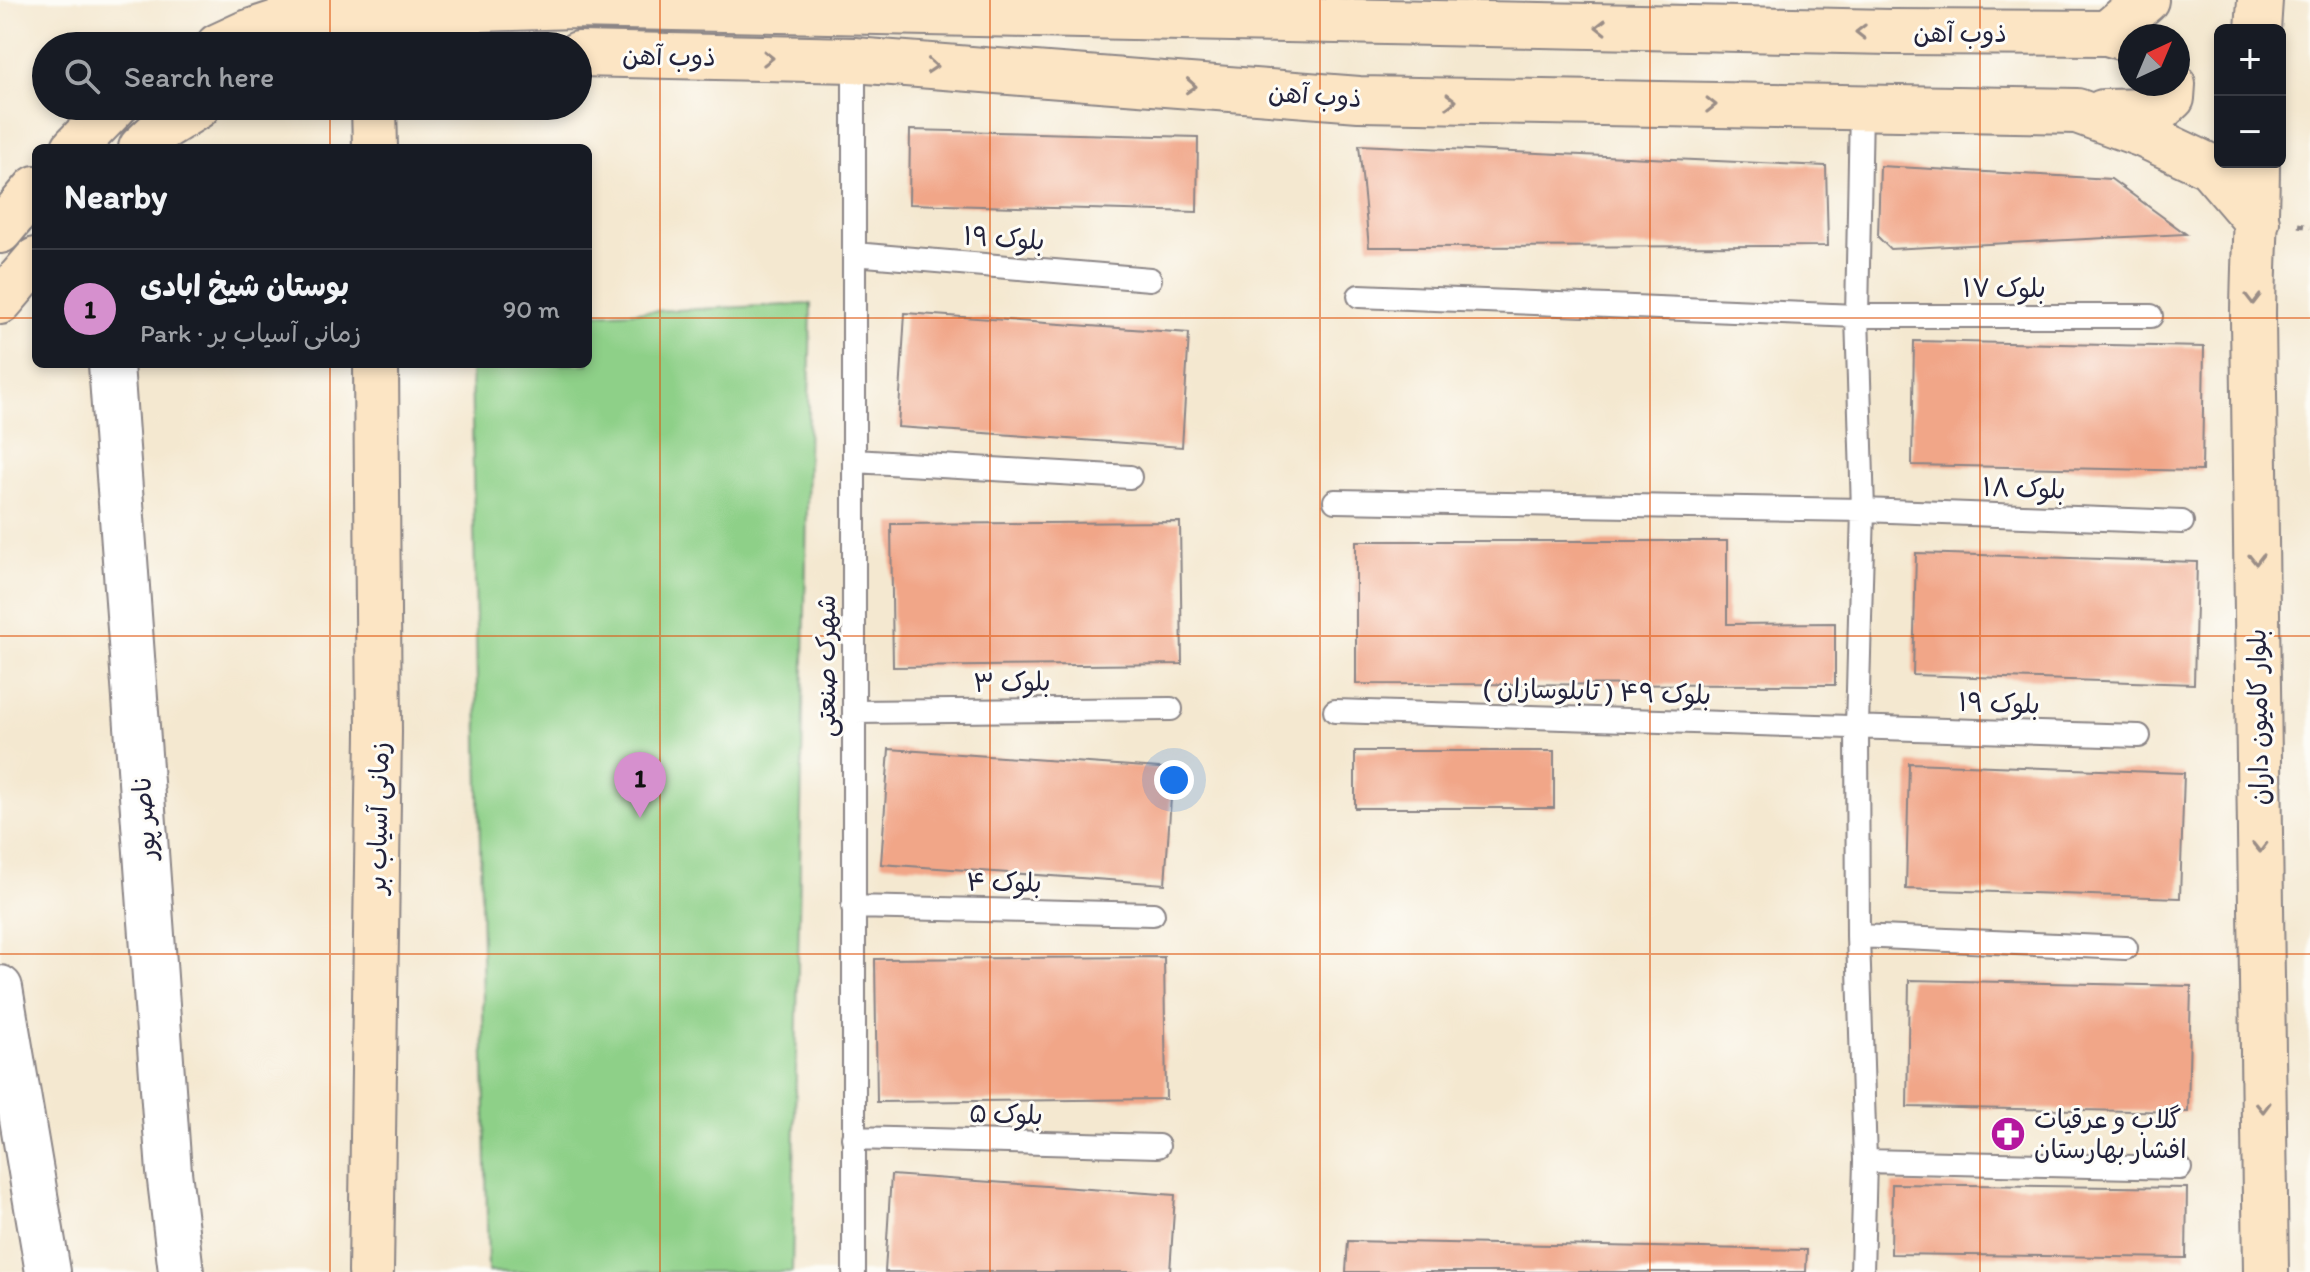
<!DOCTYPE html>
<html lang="en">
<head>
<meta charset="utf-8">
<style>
  :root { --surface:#171b24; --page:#20242c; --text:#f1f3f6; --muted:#9ea1a6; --line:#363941; --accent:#d690ce }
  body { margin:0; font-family:Itim,"Playpen Sans Arabic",sans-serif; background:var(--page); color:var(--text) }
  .controls { position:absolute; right:24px; top:24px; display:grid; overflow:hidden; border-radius:12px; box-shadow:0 4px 12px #0003 }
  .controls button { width:72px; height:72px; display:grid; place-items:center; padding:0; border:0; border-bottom:2px solid var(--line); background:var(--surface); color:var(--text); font:40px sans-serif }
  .compass { position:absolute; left:2118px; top:24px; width:72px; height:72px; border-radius:50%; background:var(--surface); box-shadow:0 4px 12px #0003; rotate:44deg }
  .you { position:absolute; left:1174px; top:780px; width:28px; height:28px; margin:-20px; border:6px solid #fff; border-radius:50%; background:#1a73e8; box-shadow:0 0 0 12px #1a73e833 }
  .badge { display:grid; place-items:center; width:52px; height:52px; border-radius:50%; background:var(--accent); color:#111; font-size:26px; font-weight:700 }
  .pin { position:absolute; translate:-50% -66px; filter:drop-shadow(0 2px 4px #0008) }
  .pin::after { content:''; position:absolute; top:42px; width:28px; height:24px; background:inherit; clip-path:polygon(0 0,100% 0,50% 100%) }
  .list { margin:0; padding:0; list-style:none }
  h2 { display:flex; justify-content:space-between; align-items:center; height:104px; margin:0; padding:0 32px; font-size:34px }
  h2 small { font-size:26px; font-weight:400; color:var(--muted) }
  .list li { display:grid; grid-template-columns:52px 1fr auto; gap:24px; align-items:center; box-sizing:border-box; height:120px; padding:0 32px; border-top:2px solid var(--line) }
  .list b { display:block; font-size:30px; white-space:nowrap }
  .list p { margin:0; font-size:26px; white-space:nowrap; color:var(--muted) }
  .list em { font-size:26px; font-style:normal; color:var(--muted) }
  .icon { flex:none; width:44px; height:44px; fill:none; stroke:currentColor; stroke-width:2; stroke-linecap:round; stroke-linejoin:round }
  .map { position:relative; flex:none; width:2310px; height:1272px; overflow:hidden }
  .search { position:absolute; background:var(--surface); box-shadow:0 4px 12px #0003; left:32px; top:32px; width:560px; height:88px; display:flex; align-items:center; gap:20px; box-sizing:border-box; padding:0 28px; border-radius:44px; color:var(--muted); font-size:30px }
  .panel { position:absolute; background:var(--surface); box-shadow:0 4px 12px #0003; left:32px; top:144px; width:560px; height:224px; border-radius:12px }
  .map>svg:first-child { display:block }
</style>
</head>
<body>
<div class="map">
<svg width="2310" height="1272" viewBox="0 0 2310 1272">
  <rect width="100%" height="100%" fill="#fdfcf7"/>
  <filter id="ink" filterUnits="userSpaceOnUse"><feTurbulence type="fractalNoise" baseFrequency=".0125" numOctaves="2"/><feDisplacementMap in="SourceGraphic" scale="16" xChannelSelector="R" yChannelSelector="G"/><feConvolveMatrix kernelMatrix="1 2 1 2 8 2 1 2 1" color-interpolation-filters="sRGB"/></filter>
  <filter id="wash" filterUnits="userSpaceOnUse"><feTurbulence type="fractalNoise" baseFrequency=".006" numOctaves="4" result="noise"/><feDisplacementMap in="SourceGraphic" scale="32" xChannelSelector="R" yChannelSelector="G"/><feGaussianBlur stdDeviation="1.8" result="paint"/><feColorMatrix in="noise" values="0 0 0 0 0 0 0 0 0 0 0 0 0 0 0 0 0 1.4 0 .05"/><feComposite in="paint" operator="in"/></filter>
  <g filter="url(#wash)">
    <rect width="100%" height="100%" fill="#f4e8d0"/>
    <!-- green -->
    <path fill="#8ed088" stroke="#587962" stroke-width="2" d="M811,304L792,1272H488L471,364H588V314Z"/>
    <g id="blocks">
      <!-- building -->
      <path fill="#f1a688" d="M910,130L1198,137L1197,212L909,204Z
        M1359,145L1826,166L1828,246L1369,247Z
        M1880,166L2111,179L2186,234L1890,249L1878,237Z
        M905,313L1189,333L1182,447L898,427Z
        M1914,341L2204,347L2202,471L1912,465Z
        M1180,522L1182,664L893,667L891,524Z
        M1356,541H1727V624L1835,623V685L1356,684Z
        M1916,553L2197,562L2194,684L1913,675Z
        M889,749L1173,769L1165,884L881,864Z
        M1355,751H1554V808H1355Z
        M1909,763L2184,773L2180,898L1906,889Z
        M1164,957L1166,1099L877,1102L875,959Z
        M1909,980L2191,986L2188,1112L1907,1107Z
        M891,1175L1175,1195L1170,1272H885Z
        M1892,1184L2187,1188L2186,1258L1891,1254Z
        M1348,1241L1807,1250L1806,1272H1346Z"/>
    </g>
  </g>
  <g filter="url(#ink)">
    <use href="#blocks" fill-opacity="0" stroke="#8b8586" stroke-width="2"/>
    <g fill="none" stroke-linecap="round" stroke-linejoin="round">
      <!-- lane casing -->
      <g stroke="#8b8586" stroke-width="26">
        <path id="lane" d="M854,60V1272
          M1861,108L1857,316L1863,510L1857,726L1858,936L1865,1161L1862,1272
          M854,254L1150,279
          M1359,296L1857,316H2151
          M854,461L1130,477
          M1335,501L1863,510L2182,522
          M1335,711L2139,736
          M854,712L1171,709
          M853,907L1153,914
          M1858,936L2126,948
          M853,1138L1158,1146
          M1865,1161L2180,1168"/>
      </g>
      <!-- street casing -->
      <g stroke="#8b8586" stroke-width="48">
        <path id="street" d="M111,364L169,1172L181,1272
          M0,988L48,1272"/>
      </g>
      <!-- secondary casing -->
      <g stroke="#8b8586" stroke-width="48">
        <path id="secondary" d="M2258,30L2260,0
          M2107,33L2146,0
          M218,46L246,33L300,15L573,6L1891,32L2107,33L2130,40
          M578,54L854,60L1359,99L2077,111L2143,135L2209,166L2257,222
          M374,106L375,148
          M2103,112L2158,111L2172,98L2173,84
          M74,148L115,106
          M141,148L161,129L198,106
          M2257,162C2257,215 2253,267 2253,320L2266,1272
          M0,231L36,188
          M0,302L36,260
          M371,1272L379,732L376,364"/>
      </g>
      <!-- path -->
      <path stroke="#8b8586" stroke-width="5" stroke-dasharray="6 6" stroke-linecap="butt" d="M2298,225L2310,227"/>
      <!-- lane -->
      <use href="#lane" stroke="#fff" stroke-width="22"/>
      <!-- street -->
      <use href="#street" stroke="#fff" stroke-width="44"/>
      <!-- secondary -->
      <use href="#secondary" stroke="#fce5c4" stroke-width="44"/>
    </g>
    <!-- one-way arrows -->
    <defs><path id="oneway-chevron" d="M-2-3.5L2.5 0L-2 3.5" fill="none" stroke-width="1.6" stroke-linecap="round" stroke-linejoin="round" transform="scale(2)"/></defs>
    <g stroke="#9a8d86">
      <use href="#oneway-chevron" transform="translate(1601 27) rotate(-179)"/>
      <use href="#oneway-chevron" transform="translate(1861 32) rotate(-179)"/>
      <use href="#oneway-chevron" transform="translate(768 58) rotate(1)"/>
      <use href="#oneway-chevron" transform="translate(932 66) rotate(4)"/>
      <use href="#oneway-chevron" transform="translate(1191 86) rotate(4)"/>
      <use href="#oneway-chevron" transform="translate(1451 101) rotate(1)"/>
      <use href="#oneway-chevron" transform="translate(1711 105) rotate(1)"/>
      <use href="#oneway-chevron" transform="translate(2253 299) rotate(90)"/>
      <use href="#oneway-chevron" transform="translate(2256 559) rotate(89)"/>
      <use href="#oneway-chevron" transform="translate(2260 847) rotate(89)"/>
      <use href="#oneway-chevron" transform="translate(2263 1107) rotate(89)"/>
    </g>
  </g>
  <!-- grid -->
  <path fill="none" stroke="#de560e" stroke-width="2" stroke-opacity="0.55" d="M330,0V46M660,0V1272M990,0V1272M1320,0V1272M1650,0V1272M1980,0V1272M330,106V148M0,318H36M588,318H2310M330,364V1272M0,636H2310M0,954H2310"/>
  <!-- icons -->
  <defs>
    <g id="pharmacy-disc" transform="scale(1.8)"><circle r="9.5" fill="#b5179e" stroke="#fdfcf7"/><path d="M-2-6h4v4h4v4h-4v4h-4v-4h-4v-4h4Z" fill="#fff"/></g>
  </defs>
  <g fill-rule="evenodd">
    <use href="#pharmacy-disc" x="2008" y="1134"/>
  </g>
  <g text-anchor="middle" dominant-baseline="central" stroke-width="6" stroke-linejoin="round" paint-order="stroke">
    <!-- street labels -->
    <g font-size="26" fill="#22223b" stroke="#fdfcf7">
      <text x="1960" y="33">ذوب آهن</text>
      <text transform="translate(669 56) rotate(1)">ذوب آهن</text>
      <text transform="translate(1315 95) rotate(4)">ذوب آهن</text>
      <text transform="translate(1004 238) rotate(4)">بلوک ۱۹</text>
      <text x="2004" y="288">بلوک ۱۷</text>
      <text transform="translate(2024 488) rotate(2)">بلوک ۱۸</text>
      <text transform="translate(826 666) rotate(-90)">شهرک صنعتی</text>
      <text transform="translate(1012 682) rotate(-1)">بلوک ۳</text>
      <text transform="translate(1597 691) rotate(2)">بلوک ۴۹ ( تابلوسازان )</text>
      <text transform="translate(1999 703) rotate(2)">بلوک ۱۹</text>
      <text transform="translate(2258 717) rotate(-91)">بلوار کامیون داران</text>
      <text transform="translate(144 818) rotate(-94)">ناصر پور</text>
      <text transform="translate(378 818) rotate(-89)">زمانی آسیاب بر</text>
      <text transform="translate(1004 882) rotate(1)">بلوک ۴</text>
      <text transform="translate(1006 1114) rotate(2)">بلوک ۵</text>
    </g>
    <!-- poi labels -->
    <g font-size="26" fill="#22223b" stroke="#fdfcf7" text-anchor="start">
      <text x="2034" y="1119">گلاب و عرقیات<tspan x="2034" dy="30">افشار بهارستان</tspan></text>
    </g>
  </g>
</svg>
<div class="controls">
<button>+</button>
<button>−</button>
</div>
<svg class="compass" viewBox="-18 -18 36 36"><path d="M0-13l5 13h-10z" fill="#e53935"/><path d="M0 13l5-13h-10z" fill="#9ea1a6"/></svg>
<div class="you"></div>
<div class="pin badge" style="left:640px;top:818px">1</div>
<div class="search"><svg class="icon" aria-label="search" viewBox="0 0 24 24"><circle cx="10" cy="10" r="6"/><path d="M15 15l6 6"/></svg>Search here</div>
<section class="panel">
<h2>Nearby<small></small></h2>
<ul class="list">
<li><span class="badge">1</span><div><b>بوستان شیخ ابادی</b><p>Park · زمانی آسیاب بر</p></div><em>90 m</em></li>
</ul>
</section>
</div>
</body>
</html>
